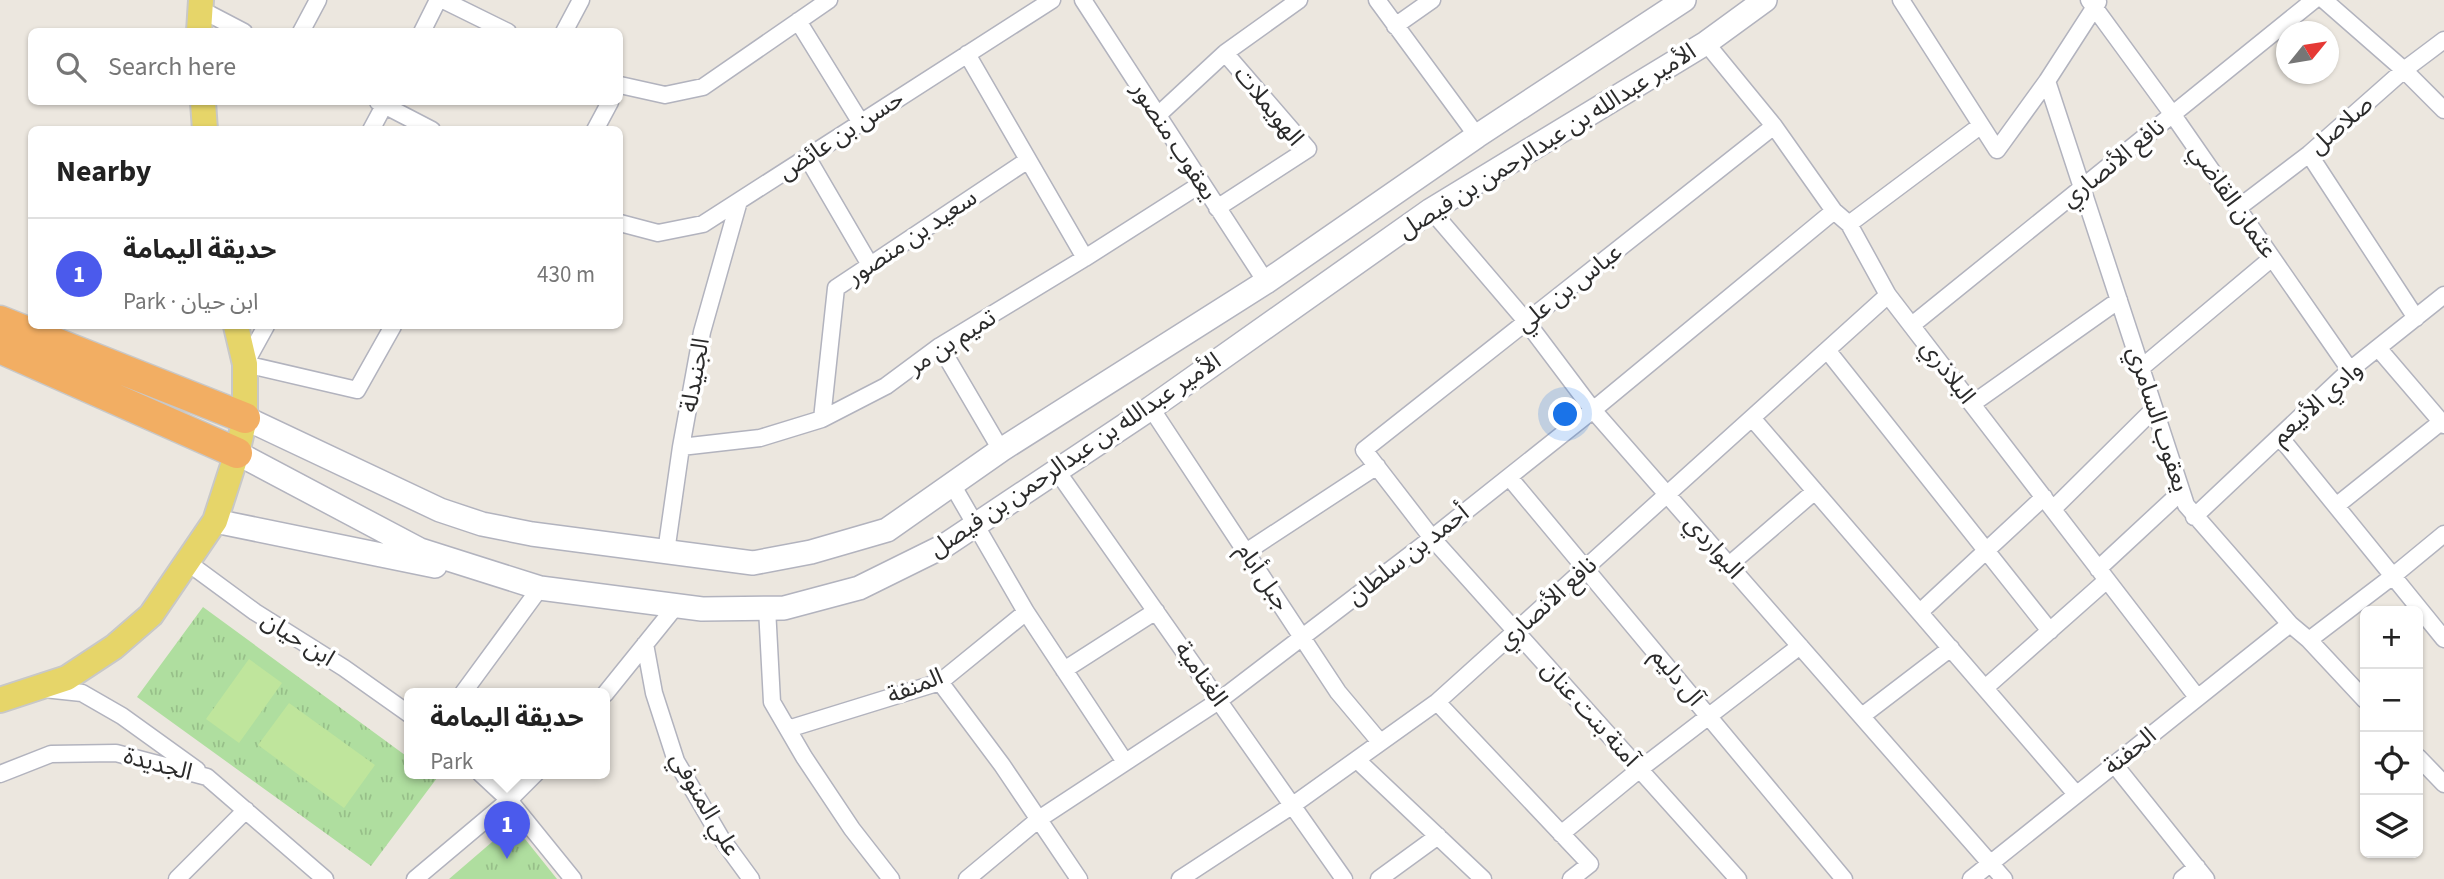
<!DOCTYPE html>
<html lang="en">
<head>
<meta charset="utf-8">
<style>
  :root { --surface:#fff; --page:#f2f2f2; --text:#222; --muted:#767676; --line:#e0e0e0; --accent:#4b5aec }
  body { margin:0; font-family:"Source Sans 3","Noto Sans Arabic",sans-serif; background:var(--page); color:var(--text) }
  .controls { position:absolute; right:21px; bottom:21px; display:grid; overflow:hidden; border-radius:10px; box-shadow:0 2px 5px #0004 }
  .controls button { width:63px; height:63px; display:grid; place-items:center; padding:0; border:0; border-bottom:2px solid var(--line); background:var(--surface); color:var(--text); font:35px sans-serif }
  .compass { position:absolute; left:2276px; top:21px; width:63px; height:63px; border-radius:50%; background:var(--surface); box-shadow:0 2px 5px #0004; rotate:60deg }
  .you { position:absolute; left:1566px; top:415px; width:24px; height:24px; margin:-18px; border:5px solid #fff; border-radius:50%; background:#1a73e8; box-shadow:0 0 0 10px #1a73e833 }
  .badge { display:grid; place-items:center; width:46px; height:46px; border-radius:50%; background:var(--accent); color:#fff; font-size:23px; font-weight:700 }
  .pin { position:absolute; translate:-50% -58px; filter:drop-shadow(0 2px 4px #0008) }
  .pin::after { content:''; position:absolute; top:37px; width:24px; height:21px; background:inherit; clip-path:polygon(0 0,100% 0,50% 100%) }
  .popup { position:absolute; left:404px; top:688px; width:206px; height:91px; box-sizing:border-box; display:grid; place-content:center; border-radius:10px; background:var(--surface); filter:drop-shadow(0 2px 5px #0005); font-size:23px; white-space:nowrap; color:var(--muted) }
  .popup b { font-size:26px; color:var(--text) }
  .popup::after { content:''; position:absolute; left:50%; top:100%; margin-left:-14px; border:14px solid transparent; border-top-color:var(--surface) }
  .list { margin:0; padding:0; list-style:none }
  h2 { display:flex; justify-content:space-between; align-items:center; height:91px; margin:0; padding:0 28px; font-size:30px }
  h2 small { font-size:23px; font-weight:400; color:var(--muted) }
  .list li { display:grid; grid-template-columns:46px 1fr auto; gap:21px; align-items:center; box-sizing:border-box; height:112px; padding:0 28px; border-top:2px solid var(--line) }
  .list b { display:block; font-size:26px; white-space:nowrap }
  .list p { margin:0; font-size:23px; white-space:nowrap; color:var(--muted) }
  .list em { font-size:23px; font-style:normal; color:var(--muted) }
  .icon { flex:none; width:38px; height:38px; fill:none; stroke:currentColor; stroke-width:2; stroke-linecap:round; stroke-linejoin:round }
  .map { position:relative; flex:none; width:2444px; height:879px; overflow:hidden }
  .search { position:absolute; background:var(--surface); box-shadow:0 2px 5px #0004; left:28px; top:28px; width:595px; height:77px; display:flex; align-items:center; gap:18px; box-sizing:border-box; padding:0 24px; border-radius:10px; color:var(--muted); font-size:26px }
  .panel { position:absolute; background:var(--surface); box-shadow:0 2px 5px #0004; left:28px; top:126px; width:595px; height:203px; border-radius:10px }
  .map>svg:first-child { display:block }
</style>
</head>
<body>
<div class="map">
<svg width="2444" height="879" viewBox="0 0 2444 879">
  <defs>
    <pattern id="park-tufts" width="24" height="20" patternUnits="userSpaceOnUse" patternTransform="scale(1.75)"><rect width="24" height="20" fill="#afde9f"/><path d="M3 7l-1-3M5 7V3M7 7l1-3M15 17l-1-3M17 17v-4M19 17l1-3" fill="none" stroke="#97bf89"/></pattern>
  </defs>
  <rect width="100%" height="100%" fill="#ece7df"/>
  <!-- park -->
  <path fill="url(#park-tufts)" d="M203,607L409,758V773H430L437,778L371,866L137,697Z
    M499,836L525,839L557,879H449Z"/>
  <!-- pitch -->
  <path fill="#bfe59c" d="M249,659L282,683L239,743L206,719Z
    M289,703L375,765L344,808L258,745Z"/>
  <g fill="none" stroke-linecap="round" stroke-linejoin="round">
    <!-- minor casing -->
    <g stroke="#b2b3be" stroke-width="19">
      <path id="minor" d="M443,0L508,32
        M1083,0L1266,282
        M1377,0L1477,136
        M1901,0L1997,150L2047,81L2098,2
        M2089,0L2173,115L2350,370
        M2324,0L2404,70L2444,110
        M200,9L244,32
        M798,21L861,123
        M1395,26L1432,0
        M301,32L318,0
        M422,32L438,0
        M564,32L581,0
        M1706,43L1774,126L1834,211L1849,224L1888,295L2197,697
        M1225,53L1299,0
        M967,54L1085,258
        M2047,81L2186,505L2290,624L2309,640L2365,700
        M620,85L665,95L703,87L829,0
        M378,102L432,130
        M1157,116L1225,53L1308,149L1217,208
        M371,130L386,102
        M595,130L610,102
        M2309,154L2416,318
        M807,157L870,265
        M2238,208L2309,154L2404,70L2444,40
        M1431,210L1526,321L1593,410L2004,879
        M620,223L658,233L703,224L1052,0
        M1849,224L1980,126
        M1912,325L2314,0
        M266,326L245,364L357,390L393,326
        M940,346L1001,450
        M2378,348L2444,425
        M1827,350L2050,631
        M2141,368L2272,258
        M1972,404L2119,300
        M1151,408L1338,692L1380,742
        M1752,418L2076,794
        M822,419L836,288L1028,160
        M2280,437L2444,639
        M681,447L760,438L822,419L886,386L940,346L1085,258L1201,184
        M1057,471L1344,879
        M1509,477L1844,879
        M953,486L1026,612L1125,762
        M2336,506L2441,422
        M2053,509L2154,409
        M2194,517L2350,370L2444,295
        M666,552L681,447L702,332L739,201
        M1246,552L1377,466
        M187,562L255,612L344,668L409,714
        M1729,565L1815,491
        M2098,569L2181,492
        M767,608L772,702L804,757L852,829L891,879
        M1920,612L2044,497
        M2309,640L2393,576L2444,534
        M645,644L654,693L676,761L721,838L751,879
        M1064,670L1156,611
        M940,682L1002,765L1079,879
        M1985,688L2107,580
        M44,689L82,693L122,716L197,770
        M463,693L540,588
        M605,694L676,606
        M1437,702L1590,864L1571,879
        M1862,716L1951,648
        M788,729L940,682L1026,612
        M2418,757L2444,784
        M1357,760L1483,879
        M2114,764L2206,879
        M480,773L509,800L573,879
        M0,774L51,754L116,753L207,777L325,879
        M1561,834L1640,769L1800,646
        M177,879L246,810
        M415,879L509,800L536,773
        M967,879L1039,819L1220,700L1432,538L1593,410L1834,211
        M1180,879L1293,805L1437,702L1888,295
        M1379,879L1438,836
        M1738,879L1432,538L1364,450L1774,126
        M1971,879L2290,624
        M2182,879L2197,867"/>
    </g>
    <!-- secondary casing -->
    <g stroke="#b2b3be" stroke-width="26">
      <path id="secondary" d="M245,418L440,510L482,524L532,534L753,563L811,552L887,530L1001,450L1266,282L1477,136L1684,0
        M237,453L420,550L540,588L702,609L784,608L859,588L944,546L1151,408L1431,210L1706,43L1765,0
        M215,521L435,566"/>
    </g>
    <!-- primary casing -->
    <g stroke="#c8c8c8" stroke-width="28">
      <path id="primary" d="M199,32L201,0
        M203,102L205,130
        M0,700L67,678L114,647L151,615L215,521L237,453L245,418V364L236,326"/>
    </g>
    <!-- motorway casing -->
    <g stroke="#c8c8c8" stroke-width="33">
      <path id="motorway" d="M0,321L245,418
        M0,348L237,453"/>
    </g>
    <!-- minor -->
    <use href="#minor" stroke="#fff" stroke-width="16"/>
    <!-- secondary -->
    <use href="#secondary" stroke="#fff" stroke-width="23"/>
    <!-- primary -->
    <use href="#primary" stroke="#e6d569" stroke-width="24"/>
    <!-- motorway -->
    <use href="#motorway" stroke="#f2ae63" stroke-width="30"/>
  </g>
  <g text-anchor="middle" dominant-baseline="central" stroke-width="7" stroke-linejoin="round" paint-order="stroke">
    <!-- street labels -->
    <g font-size="24" fill="#2b2b2b" stroke="#fff">
      <text transform="translate(1269 106) rotate(51)">الهويملات</text>
      <text transform="translate(2341 125) rotate(-41)">صلاصل</text>
      <text transform="translate(841 135) rotate(-33)">حسن بن عائض</text>
      <text transform="translate(1174 141) rotate(57)">يعقوب منصور</text>
      <text transform="translate(1547 141) rotate(-32)">الأمير عبدالله بن عبدالرحمن بن فيصل</text>
      <text transform="translate(2113 163) rotate(-39)">نافع الأنصاري</text>
      <text transform="translate(2233 201) rotate(55)">عثمان القاضي</text>
      <text transform="translate(912 237) rotate(-34)">سعيد بن منصور</text>
      <text transform="translate(1569 288) rotate(-38)">عباس بن علي</text>
      <text transform="translate(952 342) rotate(-33)">تميم بن مر</text>
      <text transform="translate(1948 372) rotate(53)">البلاذري</text>
      <text transform="translate(695 375) rotate(-80)">الجنيدلة</text>
      <text transform="translate(2317 403) rotate(-42)">وادي الأنيعم</text>
      <text transform="translate(2158 419) rotate(72)">يعقوب السامري</text>
      <text transform="translate(1075 455) rotate(-34)">الأمير عبدالله بن عبدالرحمن بن فيصل</text>
      <text transform="translate(1714 547) rotate(49)">البواردي</text>
      <text transform="translate(1408 555) rotate(-38)">أحمد بن سلطان</text>
      <text transform="translate(1263 577) rotate(56)">جبل أبام</text>
      <text transform="translate(1547 603) rotate(-42)">نافع الأنصاري</text>
      <text transform="translate(298 639) rotate(32)">ابن حيان</text>
      <text transform="translate(1201 674) rotate(55)">الغنامية</text>
      <text transform="translate(1677 677) rotate(50)">آل دليم</text>
      <text transform="translate(915 686) rotate(-22)">المنفة</text>
      <text transform="translate(1590 714) rotate(48)">آمنة بنت عنان</text>
      <text transform="translate(2130 751) rotate(-39)">الحفنة</text>
      <text transform="translate(158 764) rotate(15)">الجديدة</text>
      <text transform="translate(705 804) rotate(60)">علي المنوفي</text>
    </g>
  </g>
</svg>
<div class="controls">
<button>+</button>
<button>−</button>
<button><svg class="icon" aria-label="locate" viewBox="0 0 24 24"><circle cx="12" cy="12" r="6"/><path d="M12 2v4M12 18v4M2 12h4M18 12h4"/></svg></button>
<button><svg class="icon" aria-label="layers" viewBox="0 0 24 24"><path d="M12 4l9 5-9 5-9-5zM3 14l9 5 9-5"/></svg></button>
</div>
<svg class="compass" viewBox="-18 -18 36 36"><path d="M0-13l5 13h-10z" fill="#e53935"/><path d="M0 13l5-13h-10z" fill="#767676"/></svg>
<div class="you"></div>
<div class="pin badge" style="left:507px;top:859px">1</div>
<div class="popup"><b>حديقة اليمامة</b>Park</div>
<div class="search"><svg class="icon" aria-label="search" viewBox="0 0 24 24"><circle cx="10" cy="10" r="6"/><path d="M15 15l6 6"/></svg>Search here</div>
<section class="panel">
<h2>Nearby<small></small></h2>
<ul class="list">
<li><span class="badge">1</span><div><b>حديقة اليمامة</b><p>Park · ابن حيان</p></div><em>430 m</em></li>
</ul>
</section>
</div>
</body>
</html>
